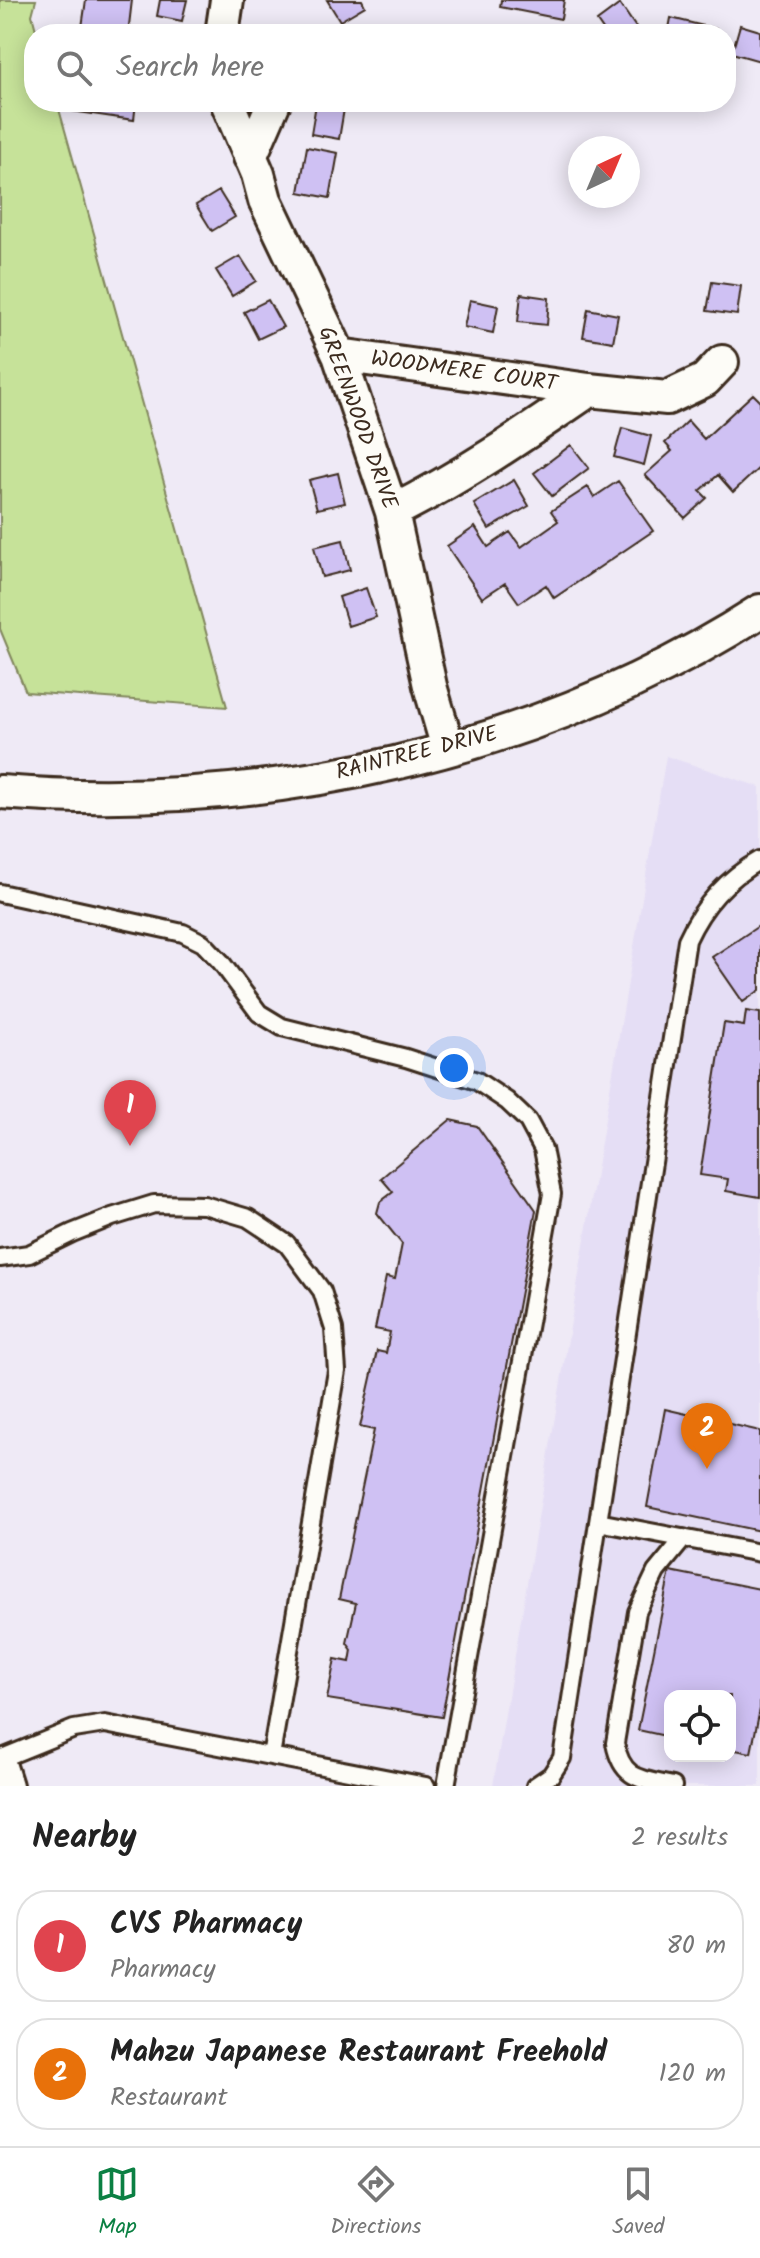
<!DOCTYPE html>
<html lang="en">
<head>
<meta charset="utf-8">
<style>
  :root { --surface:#fff; --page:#f6f6f6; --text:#222; --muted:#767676; --line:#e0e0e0; --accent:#0b8043 }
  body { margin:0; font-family:Kalam,sans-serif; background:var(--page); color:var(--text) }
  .controls { position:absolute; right:24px; bottom:24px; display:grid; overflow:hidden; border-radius:16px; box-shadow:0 4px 20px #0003 }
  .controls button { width:72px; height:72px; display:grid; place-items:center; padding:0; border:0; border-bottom:2px solid var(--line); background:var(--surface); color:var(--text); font:40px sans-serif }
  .compass { position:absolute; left:568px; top:136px; width:72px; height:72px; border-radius:50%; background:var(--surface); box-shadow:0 4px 20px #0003; rotate:44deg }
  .you { position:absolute; left:454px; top:1068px; width:28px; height:28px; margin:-20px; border:6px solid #fff; border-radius:50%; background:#1a73e8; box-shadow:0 0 0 12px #1a73e833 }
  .badge { display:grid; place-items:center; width:52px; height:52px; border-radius:50%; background:var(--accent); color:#fff; font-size:26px; font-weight:700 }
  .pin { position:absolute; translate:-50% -66px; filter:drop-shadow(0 2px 4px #0008) }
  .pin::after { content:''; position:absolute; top:42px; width:28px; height:24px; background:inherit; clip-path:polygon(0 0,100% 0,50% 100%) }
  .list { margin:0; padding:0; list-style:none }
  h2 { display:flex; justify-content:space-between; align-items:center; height:104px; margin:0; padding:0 32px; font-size:34px }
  h2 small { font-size:26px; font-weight:400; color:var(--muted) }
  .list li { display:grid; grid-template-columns:52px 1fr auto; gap:24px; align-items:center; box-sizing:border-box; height:112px; margin:0 16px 16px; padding:0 16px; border:2px solid var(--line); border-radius:32px }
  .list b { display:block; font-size:30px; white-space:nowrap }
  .list p { margin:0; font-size:26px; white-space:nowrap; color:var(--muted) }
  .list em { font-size:26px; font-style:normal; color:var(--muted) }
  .icon { flex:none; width:44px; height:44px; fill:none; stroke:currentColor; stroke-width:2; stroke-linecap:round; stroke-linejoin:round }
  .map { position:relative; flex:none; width:760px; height:1786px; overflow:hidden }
  .search { position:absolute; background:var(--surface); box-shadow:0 4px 20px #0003; left:24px; right:24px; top:24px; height:88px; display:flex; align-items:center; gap:20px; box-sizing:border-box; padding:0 28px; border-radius:32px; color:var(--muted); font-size:30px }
  .sheet { height:360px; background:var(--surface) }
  nav { display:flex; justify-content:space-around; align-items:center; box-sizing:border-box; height:112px; border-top:2px solid var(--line); background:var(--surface); font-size:22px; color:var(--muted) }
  nav a { display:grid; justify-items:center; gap:4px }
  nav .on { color:var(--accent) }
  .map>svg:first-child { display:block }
</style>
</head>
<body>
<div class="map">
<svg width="760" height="1786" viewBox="0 0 760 1786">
  <rect width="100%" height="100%" fill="#efeaf6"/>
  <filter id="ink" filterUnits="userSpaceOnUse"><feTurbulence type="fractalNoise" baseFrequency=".0125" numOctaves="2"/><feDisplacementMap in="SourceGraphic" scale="16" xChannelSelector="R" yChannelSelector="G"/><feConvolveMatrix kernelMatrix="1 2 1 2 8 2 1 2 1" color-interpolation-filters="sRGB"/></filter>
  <g filter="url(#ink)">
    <!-- built -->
    <path fill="#e5def5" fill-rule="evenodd" d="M666,756L760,787V1786H493ZM670,1696H730V1756H670Z"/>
    <!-- green -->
    <path fill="#c6e299" stroke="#80865c" stroke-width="2" d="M0,0H36L32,15L37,34H34V102H57L227,707L26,692L0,629Z"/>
    <!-- building -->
    <path fill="#cfc1f3" stroke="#3b2a1e" stroke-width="2" d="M86,0H132L128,34H81Z
      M160,0H187L182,21L157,16Z
      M327,0H362L365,6L340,21Z
      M501,0H564L561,19L500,7Z
      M620,4L637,29L630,34H606L597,21Z
      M671,18L716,29L715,34H668Z
      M740,25L760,31V61L732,53Z
      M72,102H136L134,120L71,111Z
      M316,104L344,109L339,139L311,134Z
      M307,147L338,153L330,198L299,192Z
      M219,191L235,217L212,231L196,205Z
      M240,256L256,281L232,296L216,270Z
      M712,282L741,286L737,315L707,311Z
      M521,294L549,298L547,325L518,322Z
      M268,300L283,327L258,339L244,312Z
      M470,300L498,306L493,333L464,327Z
      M588,309L618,315L613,342L583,337Z
      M753,394L760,401V467L733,492L718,475L700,491L707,498L685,518L645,475L672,451L665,443L688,421L704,439Z
      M622,428L651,436L644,465L614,457Z
      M571,445L589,468L552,496L534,473Z
      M338,473L345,503L317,509L309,480Z
      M514,480L529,506L489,529L474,504Z
      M618,481L653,531L554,598L546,585L519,603L505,583L482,598L447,546L475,527L488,547L510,532L521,547L558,521L551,511L588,487L594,497Z
      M343,540L350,570L322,577L314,547Z
      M366,588L376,617L348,626L339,597Z
      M760,925V990L743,1002L712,957Z
      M746,1011L760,1013V1197L726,1191L728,1179L700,1175L724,1023L744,1026Z
      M450,1120L477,1126L536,1210L442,1717L327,1699L335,1659L350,1662L352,1650L347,1643L356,1603L339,1599L374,1430L360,1427L377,1351L386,1353L390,1332L375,1329L386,1277L395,1279L402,1244L377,1213L380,1202L393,1192L381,1178Z
      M665,1409L760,1431V1531L647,1507Z
      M670,1571L760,1589V1709L751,1753L730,1749V1696H670V1737L638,1730Z"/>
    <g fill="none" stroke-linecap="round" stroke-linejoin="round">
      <!-- lane casing -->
      <g stroke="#3b2a1e" stroke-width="22">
        <path id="lane" d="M0,893L183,933L203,943L221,962L259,1013L282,1027L406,1058L477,1081L507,1101L528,1121L543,1149L552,1194L446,1786
          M0,1258L29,1254L72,1233L112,1217L154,1204L204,1205L248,1218L287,1244L322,1291L334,1329L337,1371L271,1756
          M598,1522L760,1553
          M0,1759L74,1729L105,1724L426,1786
          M535,1786L551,1775L562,1758L687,940C703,905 726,879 760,860
          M673,1786C641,1779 622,1780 615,1743L637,1612L656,1572L684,1538"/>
      </g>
      <!-- street casing -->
      <g stroke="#3b2a1e" stroke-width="38">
        <path id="street" d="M222,34L227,0
          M227,102L258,174L265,200L339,355L392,512L430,686L448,748
          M250,157L274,102
          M339,355L589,390
          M392,512C462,477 525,434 589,390L667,398L705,380L722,362
          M0,792C262,813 538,754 760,611
          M0,1767L6,1786"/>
      </g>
      <!-- lane -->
      <use href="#lane" stroke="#fdfcf7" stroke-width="16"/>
      <!-- street -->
      <use href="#street" stroke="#fdfcf7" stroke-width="32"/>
    </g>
  </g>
  <g text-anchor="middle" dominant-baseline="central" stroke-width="6" stroke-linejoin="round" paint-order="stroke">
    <!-- street labels -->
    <g font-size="22" fill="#3b2a1e" stroke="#fdfcf7">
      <text transform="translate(464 372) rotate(8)">WOODMERE COURT</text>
      <text transform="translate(357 418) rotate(70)">GREENWOOD DRIVE</text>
      <text transform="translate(417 754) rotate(-14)">RAINTREE DRIVE</text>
    </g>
  </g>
</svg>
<div class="controls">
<button><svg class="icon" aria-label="locate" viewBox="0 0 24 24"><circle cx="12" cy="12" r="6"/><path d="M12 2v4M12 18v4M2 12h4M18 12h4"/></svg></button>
</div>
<svg class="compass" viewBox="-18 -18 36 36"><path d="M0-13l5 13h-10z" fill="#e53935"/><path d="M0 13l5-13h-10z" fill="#767676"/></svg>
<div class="you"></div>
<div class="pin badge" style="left:130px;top:1146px;background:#e0444e">1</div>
<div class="pin badge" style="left:707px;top:1469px;background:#e8710a">2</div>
<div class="search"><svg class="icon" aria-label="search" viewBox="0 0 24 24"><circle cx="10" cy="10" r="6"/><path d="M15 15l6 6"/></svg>Search here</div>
</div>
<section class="sheet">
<h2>Nearby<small>2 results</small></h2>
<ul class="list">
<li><span class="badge" style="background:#e0444e">1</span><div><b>CVS Pharmacy</b><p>Pharmacy</p></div><em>80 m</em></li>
<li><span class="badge" style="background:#e8710a">2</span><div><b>Mahzu Japanese Restaurant Freehold</b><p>Restaurant</p></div><em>120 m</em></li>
</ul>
</section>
<nav>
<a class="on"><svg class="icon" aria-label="map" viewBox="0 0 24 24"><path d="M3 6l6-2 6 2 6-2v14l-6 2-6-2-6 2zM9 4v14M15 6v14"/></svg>Map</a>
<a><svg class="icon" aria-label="directions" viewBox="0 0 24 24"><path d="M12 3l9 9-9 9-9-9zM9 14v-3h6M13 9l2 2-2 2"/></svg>Directions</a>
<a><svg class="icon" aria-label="saved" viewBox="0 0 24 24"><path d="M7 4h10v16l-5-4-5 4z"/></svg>Saved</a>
</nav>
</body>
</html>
